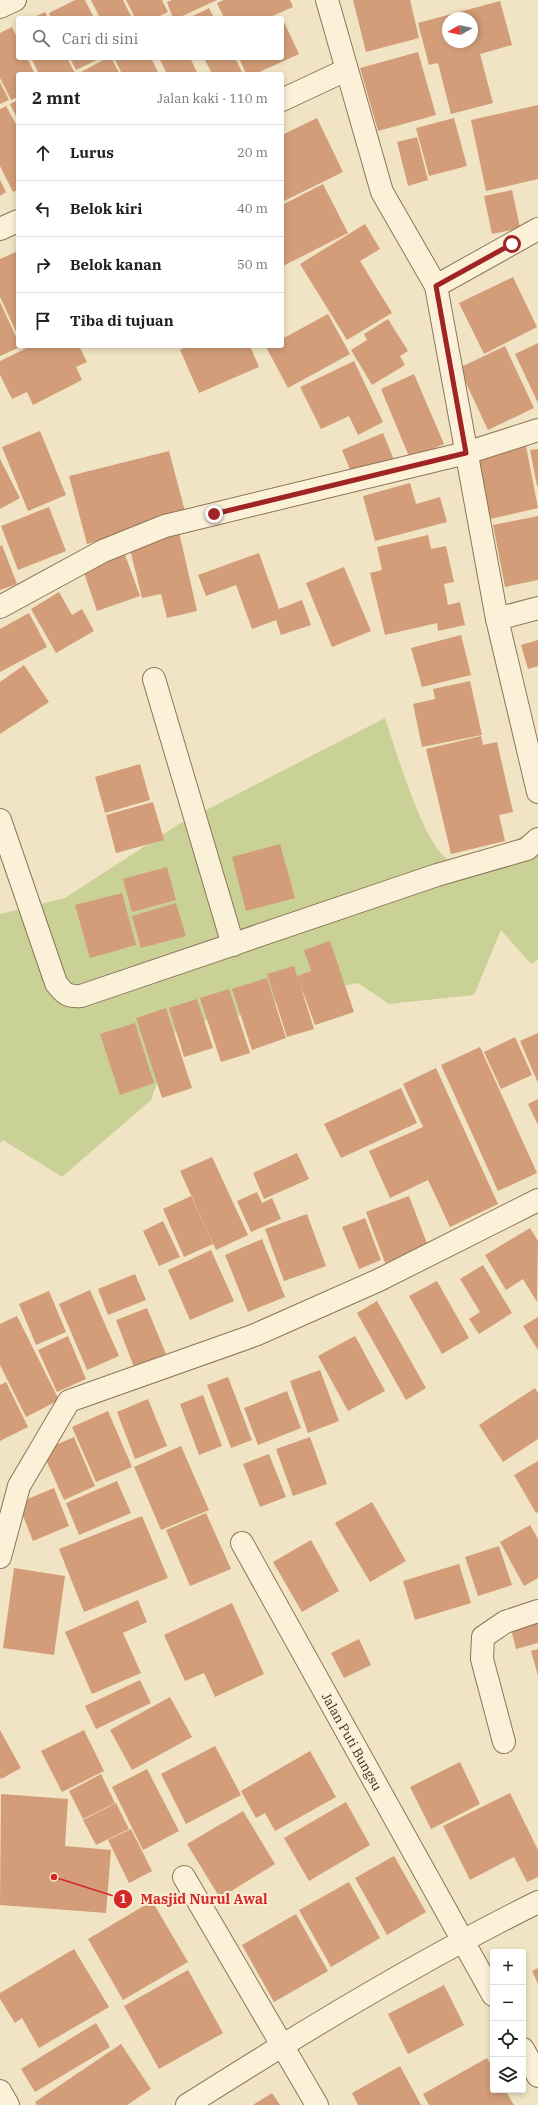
<!DOCTYPE html>
<html lang="id">
<head>
<meta charset="utf-8">
<style>
  :root { --surface:#fff; --page:#f6f6f6; --text:#222; --muted:#767676; --line:#e0e0e0 }
  body { margin:0; font-family:"IBM Plex Serif",serif; background:var(--page); color:var(--text) }
  .controls { position:absolute; right:12px; bottom:12px; display:grid; overflow:hidden; border-radius:4px; box-shadow:0 2px 6px #0003 }
  .controls button { width:36px; height:36px; display:grid; place-items:center; padding:0; border:0; border-bottom:1px solid var(--line); background:var(--surface); color:var(--text); font:20px sans-serif }
  .compass { position:absolute; left:442px; top:12px; width:36px; height:36px; border-radius:50%; background:var(--surface); box-shadow:0 2px 6px #0003; rotate:261deg }
  .stop { position:absolute; width:12px; height:12px; margin:-9px; border:3px solid #a12425; border-radius:50%; background:#fff }
  .stop.end { background:#a12425; border-color:#fff; box-shadow:0 1px 4px #0008 }
  .list { margin:0; padding:0; list-style:none }
  h2 { display:flex; justify-content:space-between; align-items:center; height:52px; margin:0; padding:0 16px; font-size:17px }
  h2 small { font-size:13px; font-weight:400; color:var(--muted) }
  .list li { display:grid; grid-template-columns:26px 1fr auto; gap:12px; align-items:center; box-sizing:border-box; height:56px; padding:0 16px; border-top:1px solid var(--line) }
  .list b { display:block; font-size:15px; white-space:nowrap }
  .list em { font-size:13px; font-style:normal; color:var(--muted) }
  .icon { flex:none; width:22px; height:22px; fill:none; stroke:currentColor; stroke-width:2; stroke-linecap:round; stroke-linejoin:round }
  .map { position:relative; flex:none; width:538px; height:2105px; overflow:hidden }
  .search { position:absolute; background:var(--surface); box-shadow:0 2px 6px #0003; left:16px; top:16px; width:268px; height:44px; display:flex; align-items:center; gap:10px; box-sizing:border-box; padding:0 14px; border-radius:4px; color:var(--muted); font-size:15px }
  .panel { position:absolute; background:var(--surface); box-shadow:0 2px 6px #0003; left:16px; top:72px; width:268px; height:276px; border-radius:4px }
  .map>svg:first-child { display:block }
</style>
</head>
<body>
<div class="map">
<svg width="538" height="2105" viewBox="0 0 538 2105">
  <rect width="100%" height="100%" fill="#f1e4c4"/>
  <!-- green -->
  <path fill="#cad197" d="M385,718C395,747 425,852 451,861L508,844L538,827V960L531,964L501,930L474,995L389,1004L358,983L301,994L242,1015L178,1025L151,1100L62,1177L3,1140L0,1143V914L65,898L179,824Z"/>
  <!-- building -->
  <path fill="#d29d78" fill-rule="evenodd" d="M75,0H85L94,18H51L49,13Z
    M91,0H123L132,18H100Z
    M126,0H162L168,12L155,18H135Z
    M172,0H217L178,18H173L167,2Z
    M224,0H290L293,7L268,18H224L217,3Z
    M353,0H410L419,38L366,52Z
    M500,1L512,45L480,54L493,103L451,114L438,63L429,65L418,23ZM448,18H472V42H448Z
    M209,8L214,18H189Z
    M45,12L48,18H32Z
    M282,18L299,54L255,74H246L239,58H282Z
    M12,27L18,39V58H27L35,74H18V97L11,100L0,78V33Z
    M418,52L436,115L378,131L360,68Z
    M31,58H67L75,73L39,74Z
    M70,58H101L76,70Z
    M107,58H111L120,74H79V73Z
    M114,58H151L159,74H122Z
    M159,58H190L198,74H167Z
    M204,58H235L243,74H212Z
    M0,82L9,100L0,104Z
    M18,100V120L10,104Z
    M538,105V179L486,191L471,120Z
    M6,106L18,128V190L13,192L0,166V109Z
    M317,118L343,172L282,202V135Z
    M454,118L467,166L429,176L416,128Z
    M417,137L428,180L408,186L397,142Z
    M0,180L6,192L0,196Z
    M323,184L348,233L283,266L282,205Z
    M512,190L520,228L492,234L484,196Z
    M365,224L380,249L360,261L392,313L347,340L300,264Z
    M18,251V336L0,297V259Z
    M513,277L537,327L484,354L459,303Z
    M0,302L18,341V346H22L0,356Z
    M328,314L350,354L288,388L266,347L282,346V339Z
    M388,319L408,351L400,356L405,365L372,385L351,350L367,340L364,334Z
    M538,343V403L515,354Z
    M31,346H79L87,362L76,367L82,380L33,405L27,392L12,399L0,375V361Z
    M188,346H250L259,367L199,393L180,350Z
    M505,346L534,408L488,430L459,368Z
    M354,361L383,422L358,435L349,416L321,429L300,387Z
    M414,374L444,444L410,459L381,389Z
    M40,431L66,495L28,511L2,447Z
    M383,433L394,460L353,477L342,450Z
    M526,446L538,508L490,519L476,456Z
    M538,449V486H537L530,450Z
    M169,451L187,519L87,544L69,476Z
    M0,459L20,498L0,509Z
    M410,483L416,504L440,497L447,522L375,541L363,496Z
    M49,507L66,551L18,570L1,526Z
    M538,516V580L505,587L493,525Z
    M179,532L197,611L167,618L161,594L142,598L129,545Z
    M428,535L431,549L446,546L454,582L444,584L448,605L460,602L465,625L438,631L437,623L385,635L370,573L382,570L377,547Z
    M2,545L17,584L0,590V546Z
    M124,552L140,596L97,611L82,567Z
    M259,553L279,609L302,600L311,625L281,635L276,620L252,629L236,585L206,596L198,575Z
    M344,567L371,631L332,647L306,583Z
    M59,592L72,615L82,609L94,631L56,653L31,609Z
    M29,613L47,647L0,672V629Z
    M461,635L471,675L422,687L411,648Z
    M538,640V666L528,669L521,645Z
    M24,665L49,702L0,734V682Z
    M470,681L482,735L422,747L413,704L435,699L433,689Z
    M481,736L483,745L497,742L513,812L499,815L505,841L451,854L426,749Z
    M140,764L150,800L105,813L95,777Z
    M153,802L164,840L116,853L106,815Z
    M280,844L295,898L246,911L232,857Z
    M167,867L176,900L132,912L123,879Z
    M122,893L136,945L90,958L75,905Z
    M176,903L186,936L141,948L132,916Z
    M330,941L354,1012L315,1025L298,978L314,1029L287,1037L267,974L294,966L297,976L311,971L304,950Z
    M267,978L286,1038L252,1050L232,989Z
    M229,989L250,1053L221,1062L200,998Z
    M197,999L213,1048L184,1057L169,1008Z
    M166,1008L192,1088L162,1098L136,1018Z
    M135,1023L154,1083L120,1095L100,1034Z
    M538,1033V1083L520,1041Z
    M515,1037L532,1075L501,1089L484,1052Z
    M480,1047L537,1173L498,1191L441,1065Z
    M436,1068L498,1204L450,1227L428,1180L390,1198L369,1151L423,1127L403,1084Z
    M401,1088L417,1123L341,1158L324,1124Z
    M538,1099V1125L528,1104Z
    M297,1153L309,1179L264,1199L253,1173Z
    M212,1157L248,1235L216,1250L180,1171Z
    M257,1192L262,1203L272,1198L281,1219L251,1232L237,1201Z
    M191,1196L213,1244L184,1257L163,1209Z
    M409,1196L428,1246L385,1263L366,1212Z
    M307,1214L326,1266L284,1281L265,1229Z
    M365,1218L381,1260L359,1269L342,1227Z
    M163,1221L180,1257L159,1266L143,1231Z
    M530,1228L538,1241L537,1302L523,1279L506,1290L485,1255Z
    M262,1239L285,1297L248,1312L225,1255Z
    M211,1250L234,1301L190,1320L168,1270Z
    M483,1265L512,1313L479,1334L469,1319L480,1312L460,1279Z
    M135,1274L146,1300L108,1315L98,1289Z
    M437,1281L469,1338L442,1354L409,1296Z
    M90,1290L119,1356L87,1370L59,1304Z
    M49,1291L66,1332L36,1345L19,1304Z
    M377,1301L426,1388L406,1400L357,1313Z
    M147,1308L166,1354L134,1367L116,1320Z
    M17,1316L59,1400L26,1417L0,1365V1324Z
    M538,1317V1350L523,1326Z
    M68,1336L86,1379L57,1392L38,1350Z
    M355,1336L385,1391L348,1411L318,1356Z
    M320,1370L339,1421L308,1433L290,1381Z
    M228,1377L252,1440L231,1448L207,1385Z
    M6,1382L28,1427L0,1441V1385Z
    M535,1388L538,1393V1439L503,1462L479,1425Z
    M287,1391L301,1428L258,1445L244,1408Z
    M203,1395L222,1446L199,1455L180,1404Z
    M148,1399L167,1446L135,1459L117,1412Z
    M108,1411L132,1467L96,1482L72,1427Z
    M74,1437L95,1486L64,1500L42,1451Z
    M310,1437L327,1484L293,1496L276,1449Z
    M181,1446L209,1510L161,1530L134,1467Z
    M269,1454L286,1497L260,1507L243,1464Z
    M538,1461V1512L536,1513L514,1475Z
    M117,1481L131,1513L79,1535L66,1503Z
    M54,1488L69,1526L33,1541L18,1503Z
    M372,1502L406,1561L370,1582L335,1523Z
    M206,1513L231,1569L190,1586L166,1530Z
    M142,1516L168,1578L84,1612L59,1549Z
    M530,1525L538,1539V1578L524,1586L500,1542Z
    M311,1540L339,1591L302,1612L273,1562Z
    M499,1546L512,1585L478,1596L465,1557Z
    M459,1564L471,1603L415,1620L403,1581Z
    M14,1568L65,1576L54,1655L3,1648Z
    M138,1600L147,1622L123,1633L141,1673L92,1694L65,1632Z
    M232,1603L264,1674L215,1697L204,1673L185,1681L164,1635Z
    M538,1617V1643L516,1649L510,1625Z
    M359,1639L371,1665L344,1678L331,1653Z
    M538,1649V1676L531,1651Z
    M140,1680L151,1703L96,1729L85,1706Z
    M170,1697L192,1737L132,1770L110,1730Z
    M0,1730L21,1768L1,1779L0,1777Z
    M84,1730L104,1771L62,1792L41,1751Z
    M215,1746L241,1795L186,1824L161,1774Z
    M310,1751L336,1797L275,1831L265,1813L256,1818L241,1791Z
    M460,1762L480,1804L431,1829L410,1787Z
    M147,1769L179,1831L143,1850L112,1787Z
    M101,1774L115,1803L83,1819L69,1791Z
    M510,1793L538,1850V1877L527,1882L514,1857L470,1880L443,1826Z
    M1,1794L68,1799L65,1846L111,1850L106,1913L0,1905Z
    M346,1802L370,1845L309,1881L284,1838Z
    M116,1803L129,1829L96,1845L83,1820Z
    M243,1811L275,1864L220,1898L187,1844Z
    M131,1829L152,1871L129,1883L108,1840Z
    M394,1856L426,1912L387,1935L355,1878Z
    M349,1882L380,1938L331,1967L299,1910Z
    M152,1901L188,1962L123,2000L88,1939Z
    M296,1914L328,1971L274,2002L242,1945Z
    M74,1949L109,2007L39,2048L22,2018L15,2023L0,1999V1993Z
    M538,1968V1984L532,1971Z
    M188,1970L223,2033L159,2069L124,2006Z
    M444,1985L464,2025L408,2054L388,2014Z
    M96,2023L110,2047L35,2092L21,2069Z
    M121,2044L151,2089L127,2105H37L35,2102Z
    M487,2058L493,2068V2090H505L514,2105H429L423,2094Z
    M400,2066L421,2105H358L352,2093Z
    M272,2093L280,2105H253Z"/>
  <g fill="none" stroke-linecap="round" stroke-linejoin="round">
    <!-- minor casing -->
    <g stroke="#8e7559" stroke-width="24">
      <g id="minor">
        <path d="M327,0L382,192L436,286L497,619L538,792"/>
        <path d="M0,7L15,0"/>
        <path d="M282,100L346,70"/>
        <path d="M0,229L18,221"/>
        <path d="M436,286L538,229"/>
        <path d="M0,607L103,551L165,526L466,453L538,430"/>
        <path d="M497,619L538,608"/>
        <path d="M154,679L233,945"/>
        <path d="M0,820L56,983C64,994 68,997 81,996L437,875L527,849L538,839"/>
        <path id="s1" d="M242,1543L493,1995"/>
        <path d="M0,1557L19,1486L69,1401L255,1335L379,1280L538,1200"/>
        <path d="M504,1742L482,1659L483,1637L505,1622L538,1611"/>
        <path d="M184,1877L317,2105"/>
        <path d="M523,2049L538,2076"/>
        <path d="M0,2091L8,2105"/>
        <path d="M187,2105C301,2033 417,1962 538,1902"/>
      </g>
    </g>
    <!-- minor -->
    <use href="#minor" stroke="#fbf1d9" stroke-width="22"/>
  </g>
  <g fill="none" stroke-linecap="round" stroke-linejoin="round">
    <!-- route -->
    <path stroke="#a12425" stroke-width="5" d="M214,514L466,453L436,286L512,244"/>
  </g>
  <g text-anchor="middle" dominant-baseline="central" stroke-width="4" stroke-linejoin="round" paint-order="stroke">
    <!-- street labels -->
    <g font-size="13" fill="#3d2d1e" stroke="#f8eed5">
      <text stroke="none"><textPath href="#s1" startOffset="227">Jalan Puti Bungsu</textPath></text>
    </g>
  </g>
  <!-- callouts -->
  <path fill="none" stroke="#d62828" stroke-width="1.5" d="M54 1877L123 1899"/>
  <g fill="#d62828" stroke="#f8eed5" stroke-width="1.5">
    <circle cx="54" cy="1877" r="4"/>
    <circle cx="123" cy="1899" r="10"/>
  </g>
  <g font-size="12" text-anchor="middle" font-weight="bold" fill="#fff">
    <text x="123" y="1903">1</text>
  </g>
  <g font-size="14" text-anchor="middle" font-weight="bold" fill="#d62828" stroke="#f8eed5" stroke-width="4" stroke-linejoin="round" paint-order="stroke">
    <text x="204" y="1904">Masjid Nurul Awal</text>
  </g>
</svg>
<div class="controls">
<button>+</button>
<button>−</button>
<button><svg class="icon" aria-label="locate" viewBox="0 0 24 24"><circle cx="12" cy="12" r="6"/><path d="M12 2v4M12 18v4M2 12h4M18 12h4"/></svg></button>
<button><svg class="icon" aria-label="layers" viewBox="0 0 24 24"><path d="M12 4l9 5-9 5-9-5zM3 14l9 5 9-5"/></svg></button>
</div>
<svg class="compass" viewBox="-18 -18 36 36"><path d="M0-13l5 13h-10z" fill="#e53935"/><path d="M0 13l5-13h-10z" fill="#767676"/></svg>
<div class="stop" style="left:512px;top:244px"></div>
<div class="stop end" style="left:214px;top:514px"></div>
<div class="search"><svg class="icon" aria-label="search" viewBox="0 0 24 24"><circle cx="10" cy="10" r="6"/><path d="M15 15l6 6"/></svg>Cari di sini</div>
<section class="panel">
<h2>2 mnt<small>Jalan kaki · 110 m</small></h2>
<ul class="list">
<li><svg class="icon" aria-label="ahead" viewBox="0 0 24 24"><path d="M12 20V5M6 11l6-6 6 6"/></svg><div><b>Lurus</b></div><em>20 m</em></li>
<li><svg class="icon" aria-label="left" viewBox="0 0 24 24"><path d="M17 20v-9H6M10 6l-5 5 5 5"/></svg><div><b>Belok kiri</b></div><em>40 m</em></li>
<li><svg class="icon" aria-label="right" viewBox="0 0 24 24"><path d="M7 20v-9h11M14 6l5 5-5 5"/></svg><div><b>Belok kanan</b></div><em>50 m</em></li>
<li><svg class="icon" aria-label="arrive" viewBox="0 0 24 24"><path d="M6 21V4h12l-3 4 3 4H6"/></svg><div><b>Tiba di tujuan</b></div></li>
</ul>
</section>
</div>
</body>
</html>
